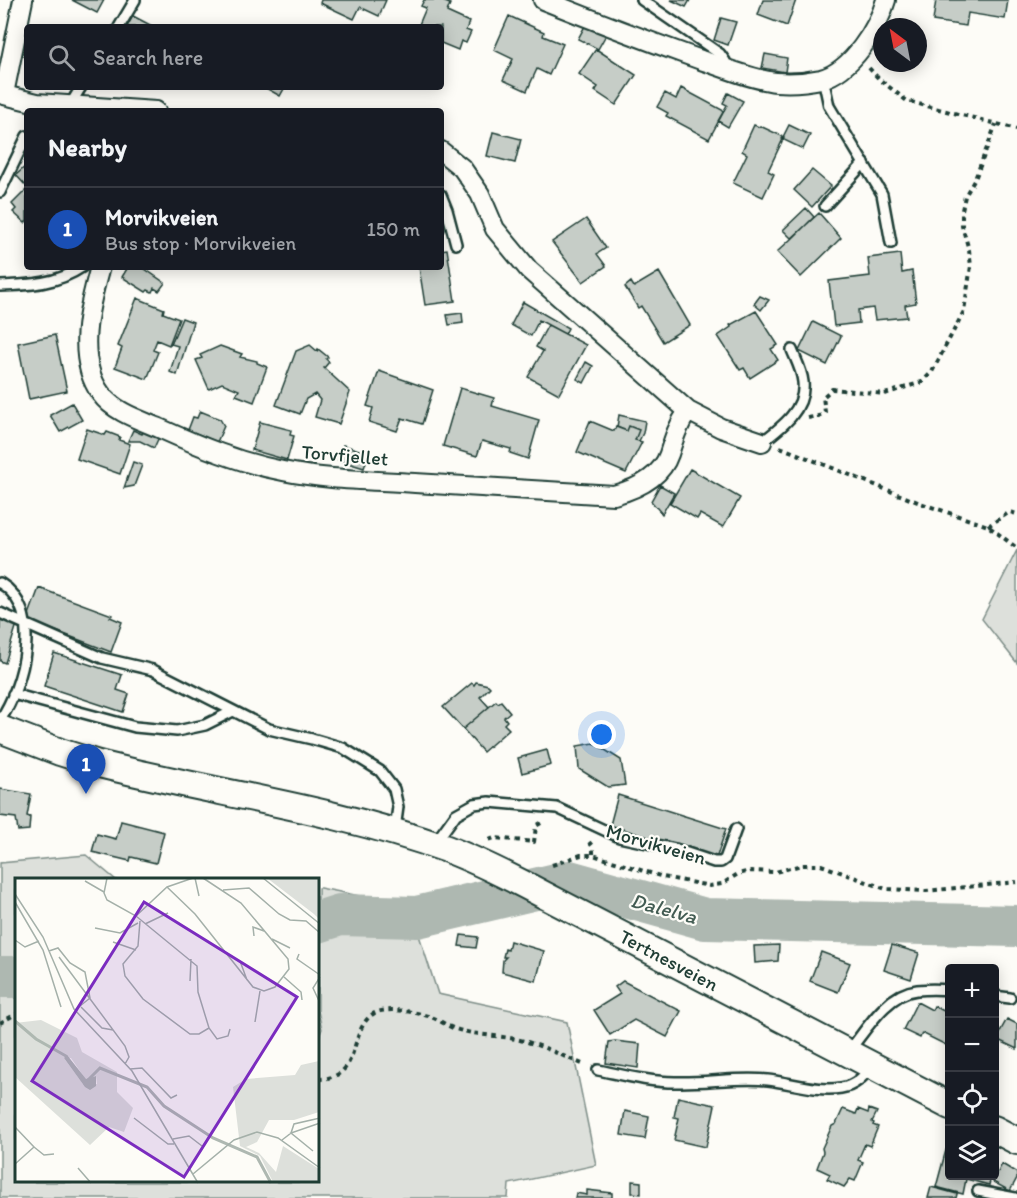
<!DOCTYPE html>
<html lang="en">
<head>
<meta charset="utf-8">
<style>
  :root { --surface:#171b24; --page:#242831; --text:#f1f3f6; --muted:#9ea1a6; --line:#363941; --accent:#ea580c }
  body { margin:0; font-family:Itim,sans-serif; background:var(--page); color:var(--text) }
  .controls { position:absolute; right:18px; bottom:18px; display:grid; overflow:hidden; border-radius:6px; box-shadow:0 3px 15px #0003 }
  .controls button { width:54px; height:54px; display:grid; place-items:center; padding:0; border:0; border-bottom:2px solid var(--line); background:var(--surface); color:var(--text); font:30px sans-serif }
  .compass { position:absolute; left:873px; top:18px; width:54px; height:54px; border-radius:50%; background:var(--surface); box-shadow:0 3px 15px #0003; rotate:328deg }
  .you { position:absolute; left:602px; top:735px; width:21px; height:21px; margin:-15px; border:4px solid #fff; border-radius:50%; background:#1a73e8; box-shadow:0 0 0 9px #1a73e833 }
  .badge { display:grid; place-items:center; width:39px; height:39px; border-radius:50%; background:var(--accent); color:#fff; font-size:20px; font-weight:700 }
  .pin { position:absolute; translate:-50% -50px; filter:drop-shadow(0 2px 3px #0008) }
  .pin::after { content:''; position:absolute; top:32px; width:21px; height:18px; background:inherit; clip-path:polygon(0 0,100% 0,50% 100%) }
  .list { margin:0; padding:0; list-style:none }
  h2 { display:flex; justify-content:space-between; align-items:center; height:78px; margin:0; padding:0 24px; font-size:26px }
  h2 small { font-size:20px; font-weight:400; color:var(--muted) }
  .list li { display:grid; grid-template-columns:39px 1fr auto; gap:18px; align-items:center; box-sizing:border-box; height:84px; padding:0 24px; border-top:2px solid var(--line) }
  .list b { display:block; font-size:22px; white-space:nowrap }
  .list p { margin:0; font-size:20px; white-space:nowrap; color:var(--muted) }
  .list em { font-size:20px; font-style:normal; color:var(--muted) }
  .icon { flex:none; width:33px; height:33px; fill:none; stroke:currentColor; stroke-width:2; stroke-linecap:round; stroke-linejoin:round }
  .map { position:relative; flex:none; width:1017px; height:1198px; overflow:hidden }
  .search { position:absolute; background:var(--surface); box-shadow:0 3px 15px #0003; left:24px; top:24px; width:420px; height:66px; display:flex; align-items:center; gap:15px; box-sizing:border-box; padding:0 21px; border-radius:6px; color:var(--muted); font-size:22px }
  .panel { position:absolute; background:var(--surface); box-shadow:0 3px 15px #0003; left:24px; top:108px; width:420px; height:162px; border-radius:6px }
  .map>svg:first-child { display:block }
</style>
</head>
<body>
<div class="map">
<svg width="1017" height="1198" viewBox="0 0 1017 1198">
  <rect width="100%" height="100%" fill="#fdfcf7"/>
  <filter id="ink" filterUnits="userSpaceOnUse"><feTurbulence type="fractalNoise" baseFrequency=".0167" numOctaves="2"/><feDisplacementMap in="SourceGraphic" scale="12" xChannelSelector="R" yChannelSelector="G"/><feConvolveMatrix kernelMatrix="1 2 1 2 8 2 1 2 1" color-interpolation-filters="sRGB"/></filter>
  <g filter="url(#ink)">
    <!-- green -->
    <path fill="#dde0db" stroke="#7e8e88" stroke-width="1.5" d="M1017,550V663L982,619Z
      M86,855L116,880H16V1182H318V1039L322,1029L318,1011V888H320L380,900L417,929L438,994L567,1022L596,1165L509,1184L508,1198H0V863Z"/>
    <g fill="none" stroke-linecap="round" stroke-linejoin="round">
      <!-- river -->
      <path stroke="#aeb8b1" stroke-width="42" d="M318,922L340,915L417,917L569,881L705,919L1017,926
        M0,977H16"/>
    </g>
    <!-- building -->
    <path fill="#c6cdc7" stroke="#1f3d34" stroke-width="1.5" d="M72,0H104L97,13Z
      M321,0H386L379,16L360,7L354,19L320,3Z
      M424,0H440L450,4L447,12L469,22L466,30L471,32L466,43L461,41L458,50L441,43V27H418L426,8L421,6Z
      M671,0H690L686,7Z
      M763,0H796L787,26L758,15Z
      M936,0H1008L1005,19L968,13L966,26L933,21Z
      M133,16L154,27H127Z
      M509,16L544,32L543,36L563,44L549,75L537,69L527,91L503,80L513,59L494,50Z
      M721,18L736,22L728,45L714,40Z
      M585,26L607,33L598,49L578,39Z
      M596,49L636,75L616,105L595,91L598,87L579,74Z
      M765,54L787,58L785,72L762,68Z
      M264,87H285L280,96Z
      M681,88L724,111L709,139L666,116L668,113L657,107L665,93L676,99Z
      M728,93L743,101L728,127L718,121L727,105L723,103Z
      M754,125L759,127L760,126L784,137L768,171L774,174L763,197L733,183L747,154L742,151Z
      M789,125L810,135L803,149L782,139Z
      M493,132L521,139L515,163L487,156Z
      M27,165V187L16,175Z
      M812,170L831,186L812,207L794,190Z
      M27,189V221L25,223L13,212L16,209L12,204Z
      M806,208L814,217L792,239L783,230Z
      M819,213L841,238L801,277L777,252Z
      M586,219L606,248L597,254L606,266L583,282L552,242Z
      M447,249L455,301L425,305L419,267H441V250Z
      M900,254L902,273L912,271L916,303L905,305L907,317L875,320L873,308L858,310L859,323L834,326L829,281L870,276L868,258Z
      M128,267H142L165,283L159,291L154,288L152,292L148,290L146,292L122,277Z
      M659,272L690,325L663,342L641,306L638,308L625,287L631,282L634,287Z
      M760,296L769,300L761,310L754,304Z
      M137,298L164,309L163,313L179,319L169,345L157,340L153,350L158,352L147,379L115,367L122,348L118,346Z
      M523,302L568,328L565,334L539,320L531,336L511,325Z
      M756,311L778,345L771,349L778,360L750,378L744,368L740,370L718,336L731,327L730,325Z
      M462,313L463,323L449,325L447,315Z
      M182,318L193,322L177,375L170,372L178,346L171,344Z
      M813,322L841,336L827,365L799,351Z
      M548,325L586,345L559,394L528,377L543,351L536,347Z
      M55,335L67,391L29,399L18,343Z
      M310,345L317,351L318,349L328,357L326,359L329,362L324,368L350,392L339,424L315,417L320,400L315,394L306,399L300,414L276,405L296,351Z
      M220,346L242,354L240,357L257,361V363L267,367L254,402L236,395L239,390L222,383L209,389L196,360L202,358L200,355Z
      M586,362L593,366L584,383L577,379Z
      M379,371L433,390L422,424L402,418L397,431L369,422L373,408L367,406Z
      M460,388L494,398L492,406L539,420L528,459L510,453L511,449L482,441L477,456L443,446Z
      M72,403L82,420L60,432L50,415Z
      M200,411L220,419L224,426L217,442L188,430L193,417L197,418Z
      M619,415L645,421L643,433L639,441L635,440L639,430L629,426L627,431L617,427Z
      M590,421L614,431L616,427L627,431L629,426L639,430L635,440L642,442L626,473L577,452Z
      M260,422L291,430L290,435L294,436L287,460L252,450Z
      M87,429L105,435L107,432L120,437L119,440L130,444L120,474L77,459Z
      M133,430L142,434L144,431L159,437L154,448L140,441H128Z
      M343,445L369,453L364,468L338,460Z
      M133,462L142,465L134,486L124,488Z
      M690,469L740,498L723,527L700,514L697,519L670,503Z
      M660,485L674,493L662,514L651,501Z
      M39,588L112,615L110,617L122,622L111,652L27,620Z
      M0,619L17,624L5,663L0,661Z
      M54,653L122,675L117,690L129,694L123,712L44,686Z
      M476,682L488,685L490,687L480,697L489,707L463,729L443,707L472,683L474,685Z
      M496,701L498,703L501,701L510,712L504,717L507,721L504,724L509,729L483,752L463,729Z
      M594,743L621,760L625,785L608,787L579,769L577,746Z
      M547,750L551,765L522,773L518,758Z
      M0,789L31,794L27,816L30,817L29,830L18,831L16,818L0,816Z
      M618,795L726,829L716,859L610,825Z
      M121,821L164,832L156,863L131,857L130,861L92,852L97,834L116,839Z
      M461,935L478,937L476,948L459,946Z
      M510,941L544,951L536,981L502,972L503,960L506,957H503L505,949L508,950Z
      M779,945L778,961L755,963L754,946Z
      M892,945L919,953L911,979L884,970Z
      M821,952L850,963L838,992L810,981Z
      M623,981L681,1011L667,1037L634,1020L610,1035L594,1010L620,994L615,987Z
      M917,1002L932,1010L934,1006L950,1014V1047L922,1033L920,1038L903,1030Z
      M1007,1019L1017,1024V1049L996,1039Z
      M615,1041L640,1044L638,1068L606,1063L609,1042Z
      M678,1097L715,1105L706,1147L674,1140L679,1118L674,1117Z
      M843,1109L856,1114L858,1109L868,1113L869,1109L877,1112L872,1122L874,1123L873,1125L878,1127L870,1146L865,1144L858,1160L863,1162L855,1181L850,1179L844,1187L827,1179L830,1174L817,1168L823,1152L822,1148L832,1126L836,1124Z
      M625,1111L649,1116L645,1139L621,1135Z
      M946,1150L950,1151V1176H991L989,1185L966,1179L963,1194L936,1187Z
      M1002,1164L1017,1173V1178L1010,1191L993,1182Z
      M632,1181L641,1182V1194L632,1193Z
      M931,1187L957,1194L956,1198H928Z
      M587,1190L612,1193V1198H575L576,1193L587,1195Z"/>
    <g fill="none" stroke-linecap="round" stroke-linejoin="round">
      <!-- service casing -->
      <g stroke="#1f3d34" stroke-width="14">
        <path id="service" d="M642,0L720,54L725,61L727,69
          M119,27L135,0
          M823,78L829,106L882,194L891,243
          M70,105L81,87
          M0,192L27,136
          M441,195L447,210L456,244
          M825,206L864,163
          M0,286C30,285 57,284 82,267
          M762,442C782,427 806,409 803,382C802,371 796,360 792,350
          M0,583C44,609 24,685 0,720
          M0,613L102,658L153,670L269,729L312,739L343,748L380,771L394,789L398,807L395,829
          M13,694L135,727L177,731L205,725L233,711
          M435,843L456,814L474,804L489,802L557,808L619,837L675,849L714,862H721L725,859L736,829
          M994,996L1010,998
          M849,1051C866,1030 887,993 917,990C927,989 939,989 950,990
          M598,1070C623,1075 649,1082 675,1082C706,1083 737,1077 768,1080C792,1083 818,1092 841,1088C855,1086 863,1077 871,1067
          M978,1191L1015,1198"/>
      </g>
      <!-- minor casing -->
      <g stroke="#1f3d34" stroke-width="22">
        <path id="minor" d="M543,0C595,21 648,41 701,60C722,67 754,80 776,82C790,83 807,82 821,79C852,71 878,28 886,0
          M0,94L37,103L156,111
          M4,94L23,0
          M441,151L462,168L480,194L495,229L529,270L688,411L721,428L762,442
          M100,267C89,306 75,358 101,394C114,412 140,420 159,428C199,446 240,463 283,471C326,480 371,480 415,483C481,487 548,491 614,495C636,489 661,478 669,454C674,438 678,425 688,411"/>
      </g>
      <!-- secondary casing -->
      <g stroke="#1f3d34" stroke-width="30">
        <path id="secondary" d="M0,729L60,752L95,763C212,793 333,808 447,849C481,862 514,879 546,896L950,1106
          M994,1129L1017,1141"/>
      </g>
      <!-- path -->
      <path stroke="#1f3d34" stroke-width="4" stroke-dasharray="4.5 4.5" stroke-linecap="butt" d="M869,68L879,79L907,101L1017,129
        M808,418L823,415L825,412L823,397L832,389L885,394L922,382L932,372L964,311L971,266L969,250L962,226V210L965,196L975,179L996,124
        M780,447L920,503L988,526L1017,548
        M988,526L1010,512L1017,514
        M489,840L494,838L534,842L536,826L541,823
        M589,842L593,847V855
        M552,865L581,855H593L663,877L710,886L722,884L738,874L751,871L775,872L802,865H821L886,889L926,891L1017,882
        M0,1023L16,1014
        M318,1079C363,1079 347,1032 373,1014C386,1006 417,1012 431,1017C440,1020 448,1027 456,1029C477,1036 499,1035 520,1040C542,1045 564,1057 585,1065"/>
      <!-- service -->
      <use href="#service" stroke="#fdfcf7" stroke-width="9"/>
      <!-- minor -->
      <use href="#minor" stroke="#fdfcf7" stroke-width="18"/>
      <!-- secondary -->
      <use href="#secondary" stroke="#fdfcf7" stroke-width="26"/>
    </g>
  </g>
  <g text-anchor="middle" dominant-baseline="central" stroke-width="4.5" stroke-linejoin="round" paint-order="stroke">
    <!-- street labels -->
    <g font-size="20" fill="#1f3d34" stroke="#fdfcf7">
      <text transform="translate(345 455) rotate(5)">Torvfjellet</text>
      <text transform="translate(656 844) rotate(16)">Morvikveien</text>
      <text transform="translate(669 960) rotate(28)">Tertnesveien</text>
    </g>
    <!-- water labels -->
    <g font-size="21" font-style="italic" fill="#435c53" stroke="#fdfcf7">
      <text transform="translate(664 908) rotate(15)">Dalelva</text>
    </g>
  </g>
  <!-- overview -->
  <g transform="translate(15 878)">
    <rect width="304" height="304" fill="#fdfcf7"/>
    <path d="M252,0H304V41L299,36ZM26,142L62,160L67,174L102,194V214L118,230L109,254L94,249L75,267L0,199V145ZM49,180H56L71,202L81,198L82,206H68ZM304,183V234L279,242H254L242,264L231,269L244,275L261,294L268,268L304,291V304H258L245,278L225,268L218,209L231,201L280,197L286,187Z" fill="#dde0db" fill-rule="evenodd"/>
    <path d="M52,177L71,201L81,198V208L75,212L70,209L49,180Z" fill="#aeb8b1"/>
    <path fill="none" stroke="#aeb8b1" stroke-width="3" d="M0,143L21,161L51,178L56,186M72,203L85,190L132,209L149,228L198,260L242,279L256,305"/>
    <path fill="none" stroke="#a4b0a9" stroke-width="1.5" d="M92,0L89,15L92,22L121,38L182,88L183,114L194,150L202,161L213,158L215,151M180,0L184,18M248,0L305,46M70,3L89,14M152,9L180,36L238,109L249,113L260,109L274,91L273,81L226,25L188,0M208,12L234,10L264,36L275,42L291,43L305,55M0,16L28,59L59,131L117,193L183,305M0,24L28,72L46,129M121,38L152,9L178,0M125,43L123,68L108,86L110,98L128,121L175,156H184L194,150M130,46L153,35M80,50L105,55L123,45M239,58L238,49L249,53M257,61L275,70M0,62L10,69L24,63M98,64L121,72M34,73L43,70L55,85L70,94L75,120L60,132M284,76L282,81L305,97M44,79L110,168L114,179L110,186M225,83L232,102M269,99L286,114L287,122M305,99L298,110L305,125M175,103L176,81M66,129L87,150L98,152M240,144L245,113M115,191L127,190L156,220L162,217M119,240L153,266H159M0,249L19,269L0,286M158,261L174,258L187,268M267,262L276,255L279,246L305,240M19,269L29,277L39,276M298,273L276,255L305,245M63,290L76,305M178,296L219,262L242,254L263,260L305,290"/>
    <path fill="#7b2cbf" fill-opacity="0.15" stroke="#7b2cbf" stroke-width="3" d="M129,24L282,119L169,299L17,203Z"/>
    <rect width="304" height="304" fill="none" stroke="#1f3d34" stroke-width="3"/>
  </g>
</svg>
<div class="controls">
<button>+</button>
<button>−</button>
<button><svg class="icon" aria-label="locate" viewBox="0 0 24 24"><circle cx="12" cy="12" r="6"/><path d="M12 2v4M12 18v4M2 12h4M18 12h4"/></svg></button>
<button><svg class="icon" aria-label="layers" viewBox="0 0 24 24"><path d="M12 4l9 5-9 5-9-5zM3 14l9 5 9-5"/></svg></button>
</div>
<svg class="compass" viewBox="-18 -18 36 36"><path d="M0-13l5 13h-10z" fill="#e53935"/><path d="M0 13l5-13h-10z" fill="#9ea1a6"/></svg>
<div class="you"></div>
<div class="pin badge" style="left:86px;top:794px;background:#1a4fb4">1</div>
<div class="search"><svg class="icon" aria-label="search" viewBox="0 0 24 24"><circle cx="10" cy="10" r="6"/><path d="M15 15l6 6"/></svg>Search here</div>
<section class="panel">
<h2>Nearby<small></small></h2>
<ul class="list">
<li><span class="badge" style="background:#1a4fb4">1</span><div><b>Morvikveien</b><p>Bus stop · Morvikveien</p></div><em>150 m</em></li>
</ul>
</section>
</div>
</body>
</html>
